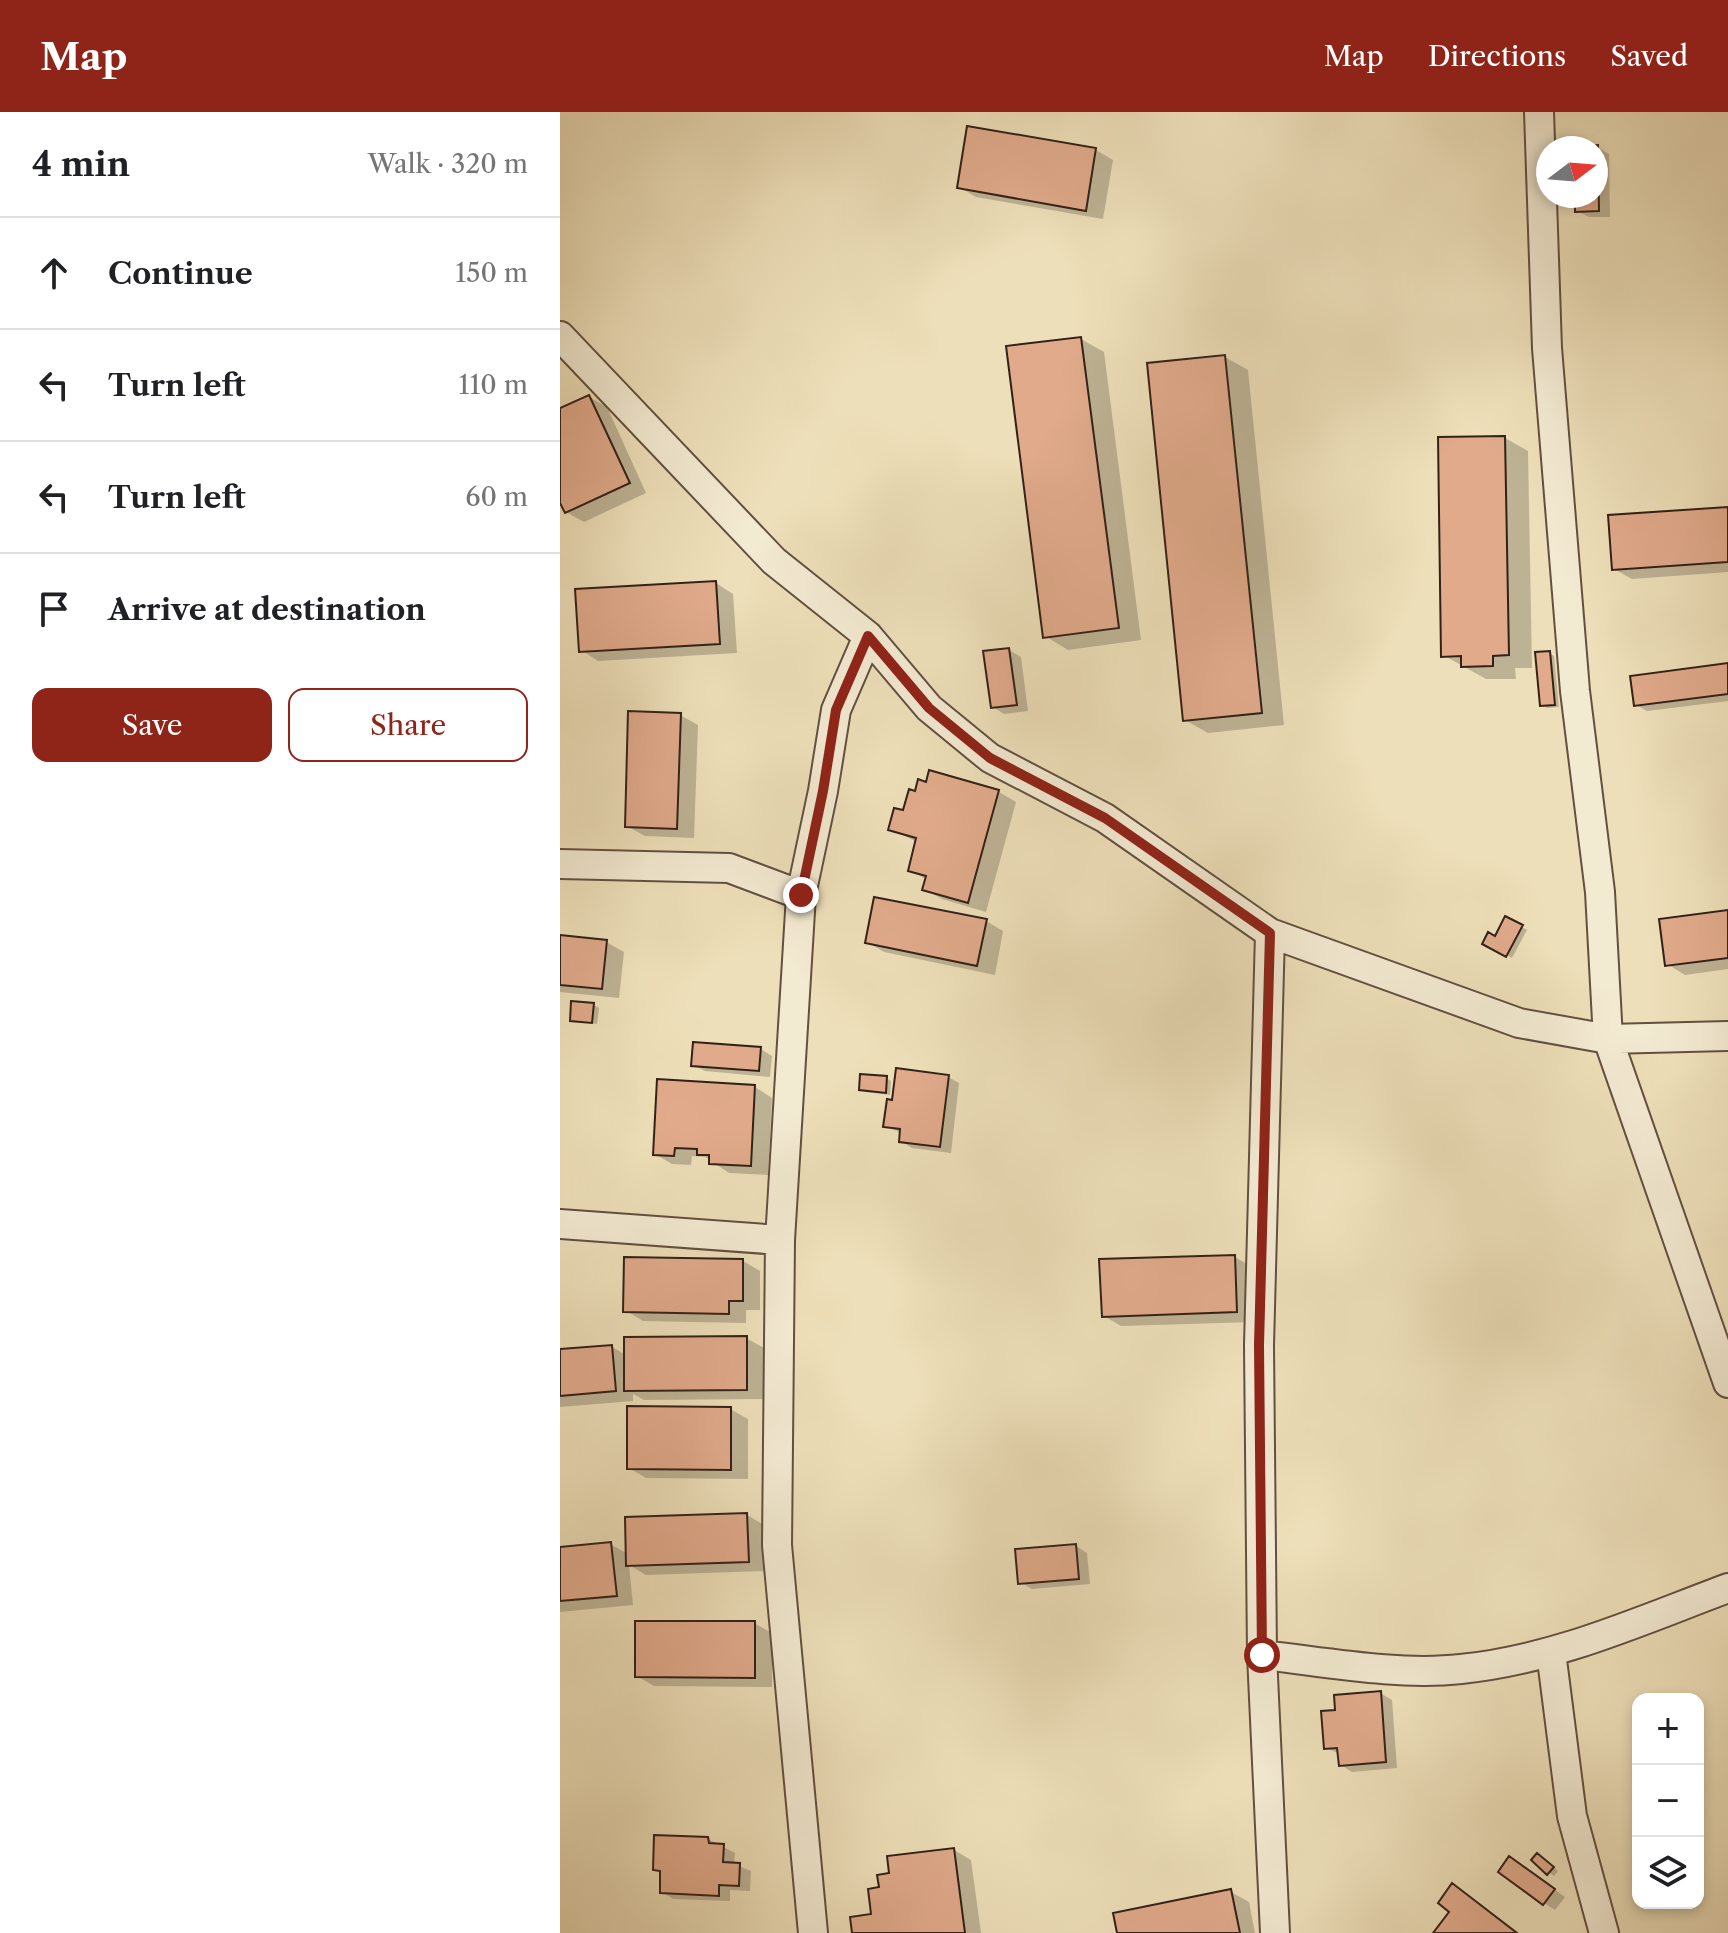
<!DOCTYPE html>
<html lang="en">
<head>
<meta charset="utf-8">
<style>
  :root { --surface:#fff; --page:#f2f2f2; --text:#202124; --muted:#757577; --line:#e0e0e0; --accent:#8f2418 }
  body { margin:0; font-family:"Libre Caslon Text",serif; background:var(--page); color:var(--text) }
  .controls { position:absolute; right:24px; bottom:24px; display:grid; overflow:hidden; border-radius:16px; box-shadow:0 4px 12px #0003 }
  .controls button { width:72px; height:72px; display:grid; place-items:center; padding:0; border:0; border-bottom:2px solid var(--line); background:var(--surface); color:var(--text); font:40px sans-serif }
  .compass { position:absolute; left:976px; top:24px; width:72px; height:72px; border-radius:50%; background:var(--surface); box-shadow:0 4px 12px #0003; rotate:74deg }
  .stop { position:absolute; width:24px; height:24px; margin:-18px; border:6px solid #8f2418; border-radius:50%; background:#fff }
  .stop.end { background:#8f2418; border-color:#fff; box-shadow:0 2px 8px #0008 }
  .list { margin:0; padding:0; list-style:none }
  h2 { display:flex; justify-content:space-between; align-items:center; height:104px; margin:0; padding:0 32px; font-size:34px }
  h2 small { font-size:26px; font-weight:400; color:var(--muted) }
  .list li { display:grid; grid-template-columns:52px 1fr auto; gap:24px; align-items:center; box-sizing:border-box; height:112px; padding:0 32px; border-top:2px solid var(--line) }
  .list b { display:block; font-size:30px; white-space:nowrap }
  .list em { font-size:26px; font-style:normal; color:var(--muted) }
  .actions { display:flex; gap:16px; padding:24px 32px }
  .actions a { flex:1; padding:18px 0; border:2px solid var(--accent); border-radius:16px; text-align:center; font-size:28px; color:var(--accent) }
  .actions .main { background:var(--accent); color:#fff }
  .icon { flex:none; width:44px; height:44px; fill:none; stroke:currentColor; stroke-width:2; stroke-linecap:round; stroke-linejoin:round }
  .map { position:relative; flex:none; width:1168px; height:1821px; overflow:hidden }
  header { display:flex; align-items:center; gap:48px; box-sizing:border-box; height:112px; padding:0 40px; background:var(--accent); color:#fff }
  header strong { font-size:38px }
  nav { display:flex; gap:44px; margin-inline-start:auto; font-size:28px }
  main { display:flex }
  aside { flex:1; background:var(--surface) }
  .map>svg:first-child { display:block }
</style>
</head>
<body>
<header>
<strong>Map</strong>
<nav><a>Map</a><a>Directions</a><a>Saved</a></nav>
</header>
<main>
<aside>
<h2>4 min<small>Walk · 320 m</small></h2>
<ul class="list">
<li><svg class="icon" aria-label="ahead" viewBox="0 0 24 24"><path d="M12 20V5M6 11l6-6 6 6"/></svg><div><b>Continue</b></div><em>150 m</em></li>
<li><svg class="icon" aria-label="left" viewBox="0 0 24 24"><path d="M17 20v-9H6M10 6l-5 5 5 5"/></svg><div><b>Turn left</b></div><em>110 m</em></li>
<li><svg class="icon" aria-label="left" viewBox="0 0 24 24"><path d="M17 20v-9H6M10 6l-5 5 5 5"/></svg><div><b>Turn left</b></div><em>60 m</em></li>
<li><svg class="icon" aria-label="arrive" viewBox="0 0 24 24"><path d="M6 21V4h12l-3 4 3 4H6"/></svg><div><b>Arrive at destination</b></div></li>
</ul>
<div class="actions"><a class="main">Save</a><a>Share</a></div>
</aside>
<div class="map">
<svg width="1168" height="1821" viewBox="0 0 1168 1821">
  <rect width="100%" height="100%" fill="#eddfb9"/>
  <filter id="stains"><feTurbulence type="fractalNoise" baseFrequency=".0025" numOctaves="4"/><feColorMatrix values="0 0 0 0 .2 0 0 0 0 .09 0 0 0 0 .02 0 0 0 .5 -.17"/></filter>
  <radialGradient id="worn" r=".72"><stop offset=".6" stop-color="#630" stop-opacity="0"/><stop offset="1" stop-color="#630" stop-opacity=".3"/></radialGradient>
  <!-- shadow -->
  <path fill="#0003" d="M1037,35L1049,42L1050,105H1029L1017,99V84H1036Z
    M536,38L553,48L543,107L416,85L399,75Z
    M521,227L544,240L581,528L508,538L485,524Z
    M665,245L688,258L724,613L648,621L625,608Z
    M29,285L47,295L86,381L24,410L6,400L0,386V299Z
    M945,326L968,339L972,556H955L956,567H926L883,543Z
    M1168,397V460L1072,467L1054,457Z
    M156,471L173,482L177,541L38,549L21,538Z
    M449,538L461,545L468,599L444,602L433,595Z
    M989,541L994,544L999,595L987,596L982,593Z
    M1168,553V589L1087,599L1076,593Z
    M120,603L138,613L134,726L85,724L67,714Z
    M439,680L456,690L426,800L382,787L364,777L367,768L350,758L357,730L330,717L344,700Z
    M1168,800V857L1125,863L1107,852Z
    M946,806L967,818L952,846L924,831L936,826Z
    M426,809L443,819L435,863L324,840L307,830Z
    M0,825L46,830L64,840L59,886L0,880Z
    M34,893L39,896L37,912L12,908Z
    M201,937L212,944L210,965L145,959L133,953Z
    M388,965L399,971L391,1041L352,1036L341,1029L342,1021L325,1014L334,990Z
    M326,966L331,969L330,983L306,980L301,977Z
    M195,975L212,986L208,1063L169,1061L145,1045L132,1044L131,1053L112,1052L95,1042Z
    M675,1145L692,1155L694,1210L561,1214L544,1204Z
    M183,1149L200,1159V1198H186V1211L83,1209L65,1198Z
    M186,1226L204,1236V1287L84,1288L73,1282V1289L0,1295V1239L52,1235L66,1243Z
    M170,1297L188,1307V1367L86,1366L69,1356Z
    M187,1403L204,1413L206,1459L86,1463L69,1453L73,1493L0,1500V1437L50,1432L68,1442Z
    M516,1434L527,1441L530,1472L472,1477L460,1470Z
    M194,1511L212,1521V1575L94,1574L77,1564Z
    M820,1581L832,1588L837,1656L792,1660L781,1653L780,1642L766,1636L777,1600Z
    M148,1727L175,1741L174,1752L191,1759L190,1779L170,1778V1789L113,1787L102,1780V1762L95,1757Z
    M394,1738L411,1748L421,1821H295L313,1804L321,1777L331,1763Z
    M983,1746L998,1759L994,1764L973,1748Z
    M961,1753L1005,1785L995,1798L984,1791Z
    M893,1774L910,1784L959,1821H876L892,1800Z
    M671,1780L689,1790L695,1821H559Z"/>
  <!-- building -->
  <path fill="#e0aa8b" stroke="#332118" stroke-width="2" d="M407,14L536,36L526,99L397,76Z
    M1038,33L1039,99L1015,100V84H1036V36H1013V34Z
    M521,225L559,516L483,526L446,234Z
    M665,243L702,601L623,609L587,251Z
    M29,283L70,371L5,401L0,391V296Z
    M945,324L949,543L933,544V554L901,555V544L881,545L878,325Z
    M1168,395V450L1052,458L1048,403Z
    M156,469L160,532L19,540L15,477Z
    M449,536L457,593L431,596L423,539Z
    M990,539L995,593L980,594L975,540Z
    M1168,551V582L1074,594L1070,564Z
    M68,599L121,601L117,717L65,715Z
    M369,658L439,678L408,791L362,778L366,764L348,759L356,726L328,718L334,696L343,698L349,677L355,679L358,667L366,670Z
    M314,785L427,807L417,854L305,831Z
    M1168,798V846L1105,854L1099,807Z
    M945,804L963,813L946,845L922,832L928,820L935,824Z
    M0,823L47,828L42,877L0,873Z
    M11,889L34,891L32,911L10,909Z
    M133,930L201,935L199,959L131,954Z
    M336,956L389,963L380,1035L339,1030L340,1017L323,1015L327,987L332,988Z
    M300,962L327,964L326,981L299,978Z
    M97,967L195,973L191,1054L149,1052V1043H137V1037L115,1036L114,1044L93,1043Z
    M675,1143L677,1200L542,1205L539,1147Z
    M64,1145L183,1147V1189H169V1202L63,1200Z
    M187,1224V1278L64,1279V1225Z
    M52,1233L56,1279L0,1284V1237Z
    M67,1294L171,1295V1358L67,1357Z
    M187,1401L189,1450L66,1454L65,1405Z
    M51,1430L57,1484L0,1489V1435Z
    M516,1432L519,1467L458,1472L455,1437Z
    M75,1509H195V1566L75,1565Z
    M821,1579L826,1650L779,1654L777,1636L764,1637L761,1599L775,1598L774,1583Z
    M94,1723L148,1725L149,1731L164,1732L163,1750L180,1751L179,1774L159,1773V1784L100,1781V1759L93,1758Z
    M394,1736L405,1821H292L290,1805L311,1802L308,1777L319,1775L317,1763L329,1761L327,1744Z
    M977,1741L994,1755L987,1763L971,1748Z
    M949,1744L995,1777L983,1793L938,1760Z
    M892,1771L957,1821H873L889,1800L878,1791Z
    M671,1777L680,1821H557L553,1801Z"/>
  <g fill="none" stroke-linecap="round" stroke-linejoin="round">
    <!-- street casing -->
    <g stroke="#625040" stroke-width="32">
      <path id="street" d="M979,0L987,236L1015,579L1040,780L1048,927L1168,1271
        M0,224L214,449L308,524L369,596L430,646L545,706L710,821L959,911L1048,927L1168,924
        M0,752L169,756L241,783
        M710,821L699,1233L702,1543L715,1821
        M0,1112L220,1128
        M991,1540L1012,1704L1044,1821
        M702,1543C765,1550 838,1564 901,1557C994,1548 1082,1508 1168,1476
        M253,1821L217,1433L220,1128L241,783L263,679L276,598L308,524"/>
    </g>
    <!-- street -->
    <use href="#street" stroke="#f3ead2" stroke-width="28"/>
  </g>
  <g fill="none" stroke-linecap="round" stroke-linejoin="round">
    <!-- route -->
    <path stroke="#8f2418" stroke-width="10" d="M241,783L263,679L276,598L308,524L369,596L430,646L545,706L710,821L699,1233L702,1543"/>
  </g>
  <rect width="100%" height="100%" filter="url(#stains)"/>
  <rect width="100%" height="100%" fill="url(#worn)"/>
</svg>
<div class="controls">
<button>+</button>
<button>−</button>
<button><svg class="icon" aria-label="layers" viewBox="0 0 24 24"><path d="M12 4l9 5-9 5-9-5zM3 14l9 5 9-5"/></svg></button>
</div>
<svg class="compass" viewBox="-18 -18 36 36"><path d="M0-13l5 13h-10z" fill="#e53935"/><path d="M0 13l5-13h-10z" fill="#757577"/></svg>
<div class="stop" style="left:702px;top:1543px"></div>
<div class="stop end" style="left:241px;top:783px"></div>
</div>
</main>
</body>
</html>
